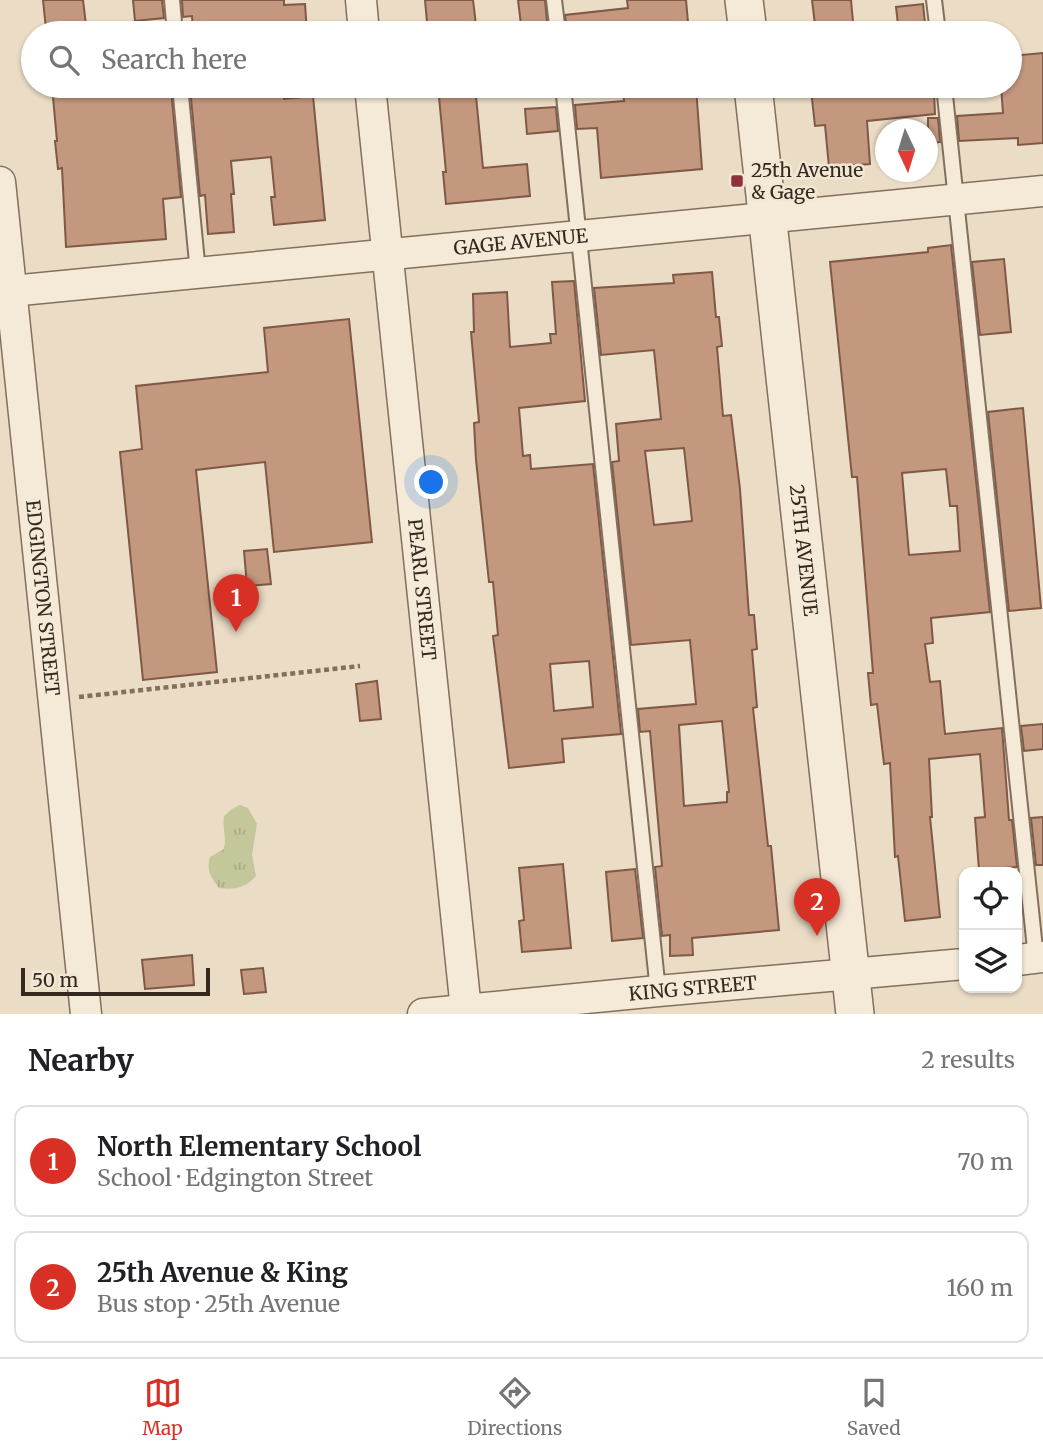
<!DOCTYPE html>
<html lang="en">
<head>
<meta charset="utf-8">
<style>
  :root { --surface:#fff; --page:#f6f6f6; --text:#202124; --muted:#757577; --line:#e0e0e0; --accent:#d93025 }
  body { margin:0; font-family:Merriweather,serif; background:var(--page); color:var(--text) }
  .controls { position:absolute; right:21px; bottom:21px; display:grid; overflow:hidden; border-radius:14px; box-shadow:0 2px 5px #0004 }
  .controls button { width:63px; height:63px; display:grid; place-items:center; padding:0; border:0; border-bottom:2px solid var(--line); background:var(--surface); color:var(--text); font:35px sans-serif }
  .compass { position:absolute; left:875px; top:119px; width:63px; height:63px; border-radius:50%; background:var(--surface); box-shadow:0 2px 5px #0004; rotate:176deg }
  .scale { position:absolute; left:21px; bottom:18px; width:189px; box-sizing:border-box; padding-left:7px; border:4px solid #34281f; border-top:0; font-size:19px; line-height:24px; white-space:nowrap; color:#34281f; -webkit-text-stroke:5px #f2e7d4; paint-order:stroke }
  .you { position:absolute; left:432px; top:483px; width:24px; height:24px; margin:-18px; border:5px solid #fff; border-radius:50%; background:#1a73e8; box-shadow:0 0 0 10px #1a73e833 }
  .badge { display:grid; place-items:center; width:46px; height:46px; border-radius:50%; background:var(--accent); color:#fff; font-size:23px; font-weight:700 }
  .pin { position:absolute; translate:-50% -58px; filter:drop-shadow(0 2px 4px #0008) }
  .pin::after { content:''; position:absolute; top:37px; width:24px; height:21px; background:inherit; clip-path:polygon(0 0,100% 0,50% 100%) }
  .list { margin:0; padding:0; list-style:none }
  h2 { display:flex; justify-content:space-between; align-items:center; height:91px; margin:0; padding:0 28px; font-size:30px }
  h2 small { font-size:23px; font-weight:400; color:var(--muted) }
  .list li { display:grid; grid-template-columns:46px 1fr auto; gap:21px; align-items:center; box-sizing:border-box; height:112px; margin:0 14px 14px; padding:0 14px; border:2px solid var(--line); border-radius:14px }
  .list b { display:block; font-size:26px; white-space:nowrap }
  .list p { margin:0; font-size:23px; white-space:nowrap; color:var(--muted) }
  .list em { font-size:23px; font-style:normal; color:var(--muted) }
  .icon { flex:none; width:38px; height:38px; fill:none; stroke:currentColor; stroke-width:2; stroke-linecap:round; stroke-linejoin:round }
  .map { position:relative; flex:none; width:1043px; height:1014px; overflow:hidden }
  .search { position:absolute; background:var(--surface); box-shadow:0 2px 5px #0004; left:21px; right:21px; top:21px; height:77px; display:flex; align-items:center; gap:18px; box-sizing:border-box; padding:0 24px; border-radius:38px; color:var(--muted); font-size:26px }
  .sheet { height:343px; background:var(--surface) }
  nav { display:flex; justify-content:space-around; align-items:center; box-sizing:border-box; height:98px; border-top:2px solid var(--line); background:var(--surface); font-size:19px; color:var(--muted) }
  nav a { display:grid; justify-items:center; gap:4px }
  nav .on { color:var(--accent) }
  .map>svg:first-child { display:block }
</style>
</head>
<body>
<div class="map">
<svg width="1043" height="1014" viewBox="0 0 1043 1014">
  <defs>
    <pattern id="grass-tufts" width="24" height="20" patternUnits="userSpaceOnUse" patternTransform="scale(1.75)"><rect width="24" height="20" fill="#c4c79a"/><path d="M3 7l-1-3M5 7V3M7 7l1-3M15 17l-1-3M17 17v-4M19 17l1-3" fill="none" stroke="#a9ab84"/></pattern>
  </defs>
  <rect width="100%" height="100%" fill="#eadcc5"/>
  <!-- grass -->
  <path fill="url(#grass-tufts)" d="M240,805L248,808L257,824L252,855L256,876C245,888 235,890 219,888C211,877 206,871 210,857L224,849C227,838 222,828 224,816L232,809Z"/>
  <!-- building -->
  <path fill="#c4977f" stroke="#7f5945" stroke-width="2" fill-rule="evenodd" d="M43,0H83L86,25L46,29Z
    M133,0H162L164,18L135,21Z
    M182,0H284V5L305,4L307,33H193L192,16L183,17Z
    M425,0H473L477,33H428Z
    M518,0H545L548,33H522Z
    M627,0H686L689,33H567L565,15L628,8Z
    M812,0H851L854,33H816Z
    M923,4L926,33H899L896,7Z
    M1043,53V143L1018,145V138L959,141L957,116L1003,113L1001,86H1010V56Z
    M52,86H149L150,91L171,89L181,197L163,199L166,239L66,247L62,168L58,169L55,141H57Z
    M196,86H282L284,99L313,96L325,220L274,225L271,197H275L271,157L231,161L234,194H231L234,232L208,234L205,195L200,196L190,87Z
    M438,86H475L483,168L527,164L530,196L446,204L443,172H446Z
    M850,86H873L874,96L934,92L935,114L867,121L870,164L829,167L825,125L815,126L811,90Z
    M696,87L702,169L601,178L597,128L577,129L575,105L624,101L623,92Z
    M556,107L558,131L527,134L525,109Z
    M928,118H938L940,142L928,143Z
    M951,245L990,612L931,618L933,643L925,644L930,682L940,681L945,734L1002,728L1009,820H1012L1017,867L979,870L975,818L985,817L980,754L929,759L932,817H930L940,917L905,921L898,856L895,857L890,763L884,764L877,704L871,705L868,673H873L857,477H852L830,262L928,252V248ZM946,469L950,506H957L960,551L909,555L902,473Z
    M1004,259L1011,332L980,335L972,262Z
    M712,272L716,317H719L722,346L717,347L723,416L731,415L740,489L749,615H754L757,649L752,650L757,707L753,708L768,846H771L779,930L692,938L693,955L670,956V935L662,936L655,867L662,866L650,731L640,732L638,709L696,704L690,640L631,645L612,462L619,461L616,424L661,419L654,350L601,355L594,288L674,283L673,275ZM684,448L692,521L654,525L645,451ZM722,721L729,792H727V802L684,806L679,725Z
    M574,281L585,401L519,408L523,456L530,455L531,469L593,464L621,734L562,739L564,762L509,768L493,636L498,635L493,582H489L476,460L474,423L479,422L471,332H474L473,294L507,292L510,347L551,343L550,334H556L552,282ZM589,661L593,707L554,711L550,664Z
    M349,319L372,542L274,552L265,462L196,470L217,672L143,680L120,452L142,449L136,386L268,372L264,328Z
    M1023,408L1041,608L1009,611L988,412Z
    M267,549L271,584L247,586L244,551Z
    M377,681L381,719L360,721L356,684Z
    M1043,724V749L1024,751L1021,726Z
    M1043,817V865H1036L1031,818Z
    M563,864L571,948L522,952L519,921L524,920L519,868Z
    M635,869L643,938L612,941L606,872Z
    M192,955L194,985L145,989L142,960Z
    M263,968L266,992L244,994L241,970Z"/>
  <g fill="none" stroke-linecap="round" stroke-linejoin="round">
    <!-- service casing -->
    <g stroke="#836f5d" stroke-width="18">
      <path id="service" d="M172,0L175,33
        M554,0L558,33
        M934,0L938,33
        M180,86L198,273
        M563,86L658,991
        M944,86L1036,958"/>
    </g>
    <!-- minor casing -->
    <g stroke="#836f5d" stroke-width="33">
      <g id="minor">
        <path d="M361,0L364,33"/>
        <path id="s1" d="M370,86L466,1010"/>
        <path id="s2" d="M0,182L86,1014"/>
        <path id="s3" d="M0,292L1043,191"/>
        <path d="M1017,960L1043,957"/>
        <path id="s4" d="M423,1014L658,991L964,964"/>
      </g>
    </g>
    <!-- tertiary casing -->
    <g stroke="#836f5d" stroke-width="40">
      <g id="tertiary">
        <path d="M744,0L748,33"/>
        <path id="s5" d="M753,86L855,1014"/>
      </g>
    </g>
    <!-- path -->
    <path stroke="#836f5d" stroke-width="4.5" stroke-dasharray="5 3.5" stroke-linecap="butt" d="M79,697L360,666"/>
    <!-- service -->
    <use href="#service" stroke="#f5ead7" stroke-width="14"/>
    <!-- minor -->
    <use href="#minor" stroke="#f5ead7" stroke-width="30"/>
    <!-- tertiary -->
    <use href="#tertiary" stroke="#f5ead7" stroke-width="37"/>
  </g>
  <!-- markers -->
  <rect fill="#8c3339" stroke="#f2e7d4" stroke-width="2.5" x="730" y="174" width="14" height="14" rx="3.5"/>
  <g text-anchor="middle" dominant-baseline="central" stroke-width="5" stroke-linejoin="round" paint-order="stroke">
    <!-- poi labels -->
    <g font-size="19" fill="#34281f" stroke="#f2e7d4" text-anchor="start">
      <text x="751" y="170">25th Avenue<tspan x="751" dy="22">&amp; Gage</tspan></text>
    </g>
    <!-- street labels -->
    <g font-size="19" fill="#34281f" stroke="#f2e7d4">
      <text stroke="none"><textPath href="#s3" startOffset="523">GAGE AVENUE</textPath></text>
      <text stroke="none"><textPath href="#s5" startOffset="467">25TH AVENUE</textPath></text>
      <text stroke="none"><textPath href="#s1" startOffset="506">PEARL STREET</textPath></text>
      <text stroke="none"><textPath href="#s2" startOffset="418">EDGINGTON STREET</textPath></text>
      <text stroke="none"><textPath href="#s4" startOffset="271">KING STREET</textPath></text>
    </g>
  </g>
</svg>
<div class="controls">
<button><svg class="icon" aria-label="locate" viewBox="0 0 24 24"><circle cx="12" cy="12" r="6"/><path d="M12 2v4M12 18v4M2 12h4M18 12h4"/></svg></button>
<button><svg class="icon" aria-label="layers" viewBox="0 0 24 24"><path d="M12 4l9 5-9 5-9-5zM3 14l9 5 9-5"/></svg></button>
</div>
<svg class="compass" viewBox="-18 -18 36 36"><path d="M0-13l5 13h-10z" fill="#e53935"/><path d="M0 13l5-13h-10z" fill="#757577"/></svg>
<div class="scale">50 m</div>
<div class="you"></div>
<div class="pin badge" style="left:236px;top:632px">1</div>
<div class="pin badge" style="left:817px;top:936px">2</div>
<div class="search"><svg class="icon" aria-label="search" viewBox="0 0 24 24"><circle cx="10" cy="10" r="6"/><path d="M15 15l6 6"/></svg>Search here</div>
</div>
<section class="sheet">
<h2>Nearby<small>2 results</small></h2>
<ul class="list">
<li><span class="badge">1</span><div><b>North Elementary School</b><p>School · Edgington Street</p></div><em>70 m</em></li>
<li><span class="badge">2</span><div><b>25th Avenue &amp; King</b><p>Bus stop · 25th Avenue</p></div><em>160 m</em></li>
</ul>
</section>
<nav>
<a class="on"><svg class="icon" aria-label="map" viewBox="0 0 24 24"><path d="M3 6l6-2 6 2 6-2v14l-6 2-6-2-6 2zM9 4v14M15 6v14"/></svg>Map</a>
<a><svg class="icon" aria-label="directions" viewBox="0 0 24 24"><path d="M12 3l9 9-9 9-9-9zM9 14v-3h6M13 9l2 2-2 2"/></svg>Directions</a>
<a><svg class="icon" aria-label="saved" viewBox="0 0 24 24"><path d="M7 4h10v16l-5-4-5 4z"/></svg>Saved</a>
</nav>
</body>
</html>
